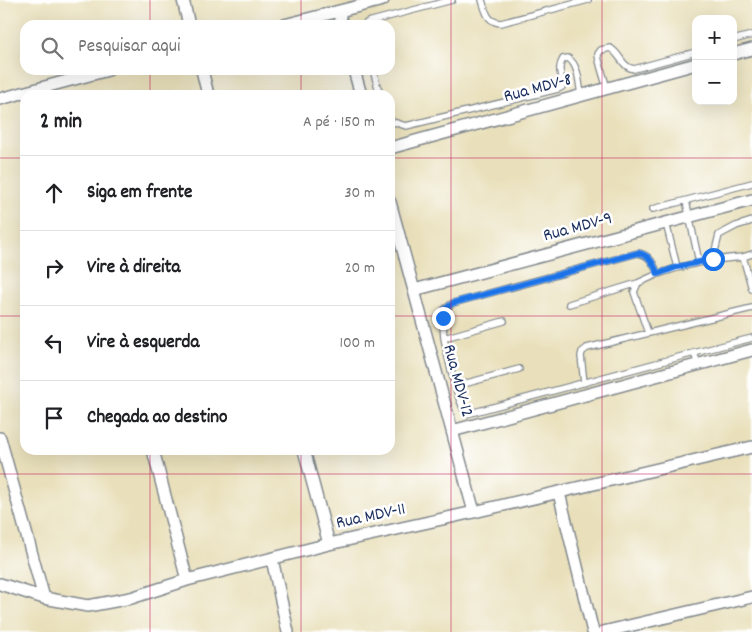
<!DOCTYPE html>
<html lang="pt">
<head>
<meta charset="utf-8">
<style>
  :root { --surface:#fff; --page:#f6f6f6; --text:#202124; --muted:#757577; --line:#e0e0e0 }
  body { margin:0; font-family:Dekko,sans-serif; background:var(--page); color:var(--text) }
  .controls { position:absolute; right:15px; top:15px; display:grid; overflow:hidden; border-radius:10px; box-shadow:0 5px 20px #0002 }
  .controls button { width:45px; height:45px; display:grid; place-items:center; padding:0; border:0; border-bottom:1px solid var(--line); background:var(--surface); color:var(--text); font:25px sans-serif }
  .stop { position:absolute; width:15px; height:15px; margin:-11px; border:4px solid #1a73e8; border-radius:50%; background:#fff }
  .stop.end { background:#1a73e8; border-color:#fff; box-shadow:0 1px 5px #0008 }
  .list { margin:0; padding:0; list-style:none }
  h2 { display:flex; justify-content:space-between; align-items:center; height:65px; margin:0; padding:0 20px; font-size:21px }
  h2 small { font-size:16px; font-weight:400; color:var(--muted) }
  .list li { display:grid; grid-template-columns:32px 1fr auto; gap:15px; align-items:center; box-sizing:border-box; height:75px; padding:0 20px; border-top:1px solid var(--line) }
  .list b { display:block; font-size:19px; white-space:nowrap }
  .list em { font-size:16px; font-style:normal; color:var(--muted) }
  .icon { flex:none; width:28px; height:28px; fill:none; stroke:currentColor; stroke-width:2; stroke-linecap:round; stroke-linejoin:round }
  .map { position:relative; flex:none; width:752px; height:632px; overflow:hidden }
  .search { position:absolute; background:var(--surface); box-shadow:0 5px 20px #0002; left:20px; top:20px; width:375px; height:55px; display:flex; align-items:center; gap:12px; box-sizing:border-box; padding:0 18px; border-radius:15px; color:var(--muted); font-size:19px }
  .panel { position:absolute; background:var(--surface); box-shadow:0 5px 20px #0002; left:20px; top:90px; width:375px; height:365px; border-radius:15px }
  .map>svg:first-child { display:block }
</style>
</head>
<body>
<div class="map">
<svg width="752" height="632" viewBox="0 0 752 632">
  <rect width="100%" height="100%" fill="#fff"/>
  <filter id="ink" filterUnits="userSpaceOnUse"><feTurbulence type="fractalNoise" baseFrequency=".02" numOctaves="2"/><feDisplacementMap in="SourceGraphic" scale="10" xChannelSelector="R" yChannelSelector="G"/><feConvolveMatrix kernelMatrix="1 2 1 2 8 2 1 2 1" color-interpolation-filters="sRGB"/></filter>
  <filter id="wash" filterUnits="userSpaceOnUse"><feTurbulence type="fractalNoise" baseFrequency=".0096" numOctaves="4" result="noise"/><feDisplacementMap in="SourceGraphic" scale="20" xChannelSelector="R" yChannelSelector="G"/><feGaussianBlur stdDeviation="1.12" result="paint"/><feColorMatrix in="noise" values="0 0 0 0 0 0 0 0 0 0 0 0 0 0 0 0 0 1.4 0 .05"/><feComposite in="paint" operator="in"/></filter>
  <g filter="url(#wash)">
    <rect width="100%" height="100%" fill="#e9e0bb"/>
  </g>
  <g filter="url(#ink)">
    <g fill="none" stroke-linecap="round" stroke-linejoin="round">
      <!-- lane casing -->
      <g stroke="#82888c" stroke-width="8">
        <path id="lane" d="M482,0C486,12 487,22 501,23L588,0
          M364,25L368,22L452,0
          M733,40L752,35
          M373,70L380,95
          M607,89C605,80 598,61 598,54L601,50L610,48C621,54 621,67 634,69L696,52
          M390,121L406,126L558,89L562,87C563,76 556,70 563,59L568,58C579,65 579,84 581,95
          M686,201L699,262
          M653,209L752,183
          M666,223L677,267
          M743,257L752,254
          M713,259L719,235L736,226L752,221
          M569,304L638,283
          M648,333L634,292L638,283L658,274
          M444,338L504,321
          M694,353L467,414C458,405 447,353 444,338C443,329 443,319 444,310L453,303L638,253C650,255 653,263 658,274C686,264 714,259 743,257L752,289
          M698,364L694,353L752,338
          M584,383L581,356L582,352L587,348L752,308
          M456,386L519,369"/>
      </g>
      <!-- street casing -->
      <g stroke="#82888c" stroke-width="14">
        <path id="street" d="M183,0L189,25
          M339,12L342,25
          M284,25L383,0
          M733,54L752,49
          M202,70L208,95
          M354,70L361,95
          M0,99L108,70
          M390,148L696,64
          M390,202L474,512
          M414,290L752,200
          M452,431L752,350
          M0,438L44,598
          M153,450L187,580
          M304,450L329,544
          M559,493L593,632
          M272,559L288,632
          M0,584L44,598L88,606L131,598L187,580L329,544L474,512L752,447
          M603,632L752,597"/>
      </g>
      <!-- lane -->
      <use href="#lane" stroke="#fff" stroke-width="5.5"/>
      <!-- street -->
      <use href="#street" stroke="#fff" stroke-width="11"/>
    </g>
  </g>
  <g fill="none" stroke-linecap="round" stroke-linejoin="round" filter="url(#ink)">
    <!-- route -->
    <path stroke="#1a73e8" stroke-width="6" d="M443,318L444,310L453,303L638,253C650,255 653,263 658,274L677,267L713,259"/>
  </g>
  <!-- grid -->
  <path fill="none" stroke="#c2185b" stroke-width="1" stroke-opacity="0.55" d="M150,0V25M301,0V25M451,0V632M602,0V632M150,70V95M301,70V95M0,158H25M390,158H752M0,316H25M390,316H752M150,450V632M301,450V632M0,474H752"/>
  <g text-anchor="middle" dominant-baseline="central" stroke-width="5" stroke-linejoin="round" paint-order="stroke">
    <!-- street labels -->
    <g font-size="18" fill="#1b2f5e" stroke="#fff">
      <text transform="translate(538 89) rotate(-15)">Rua MDV-8</text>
      <text transform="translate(578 228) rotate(-15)">Rua MDV-9</text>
      <text transform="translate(457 381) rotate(75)">Rua MDV-12</text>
      <text transform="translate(371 517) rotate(-12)">Rua MDV-11</text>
    </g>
  </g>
</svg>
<div class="controls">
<button>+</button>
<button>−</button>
</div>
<div class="stop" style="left:713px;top:259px"></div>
<div class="stop end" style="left:443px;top:318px"></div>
<div class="search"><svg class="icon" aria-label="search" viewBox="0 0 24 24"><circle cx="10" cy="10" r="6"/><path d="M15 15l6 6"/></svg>Pesquisar aqui</div>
<section class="panel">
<h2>2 min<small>A pé · 150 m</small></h2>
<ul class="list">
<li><svg class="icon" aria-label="ahead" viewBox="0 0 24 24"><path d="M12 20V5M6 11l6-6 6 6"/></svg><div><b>Siga em frente</b></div><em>30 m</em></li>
<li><svg class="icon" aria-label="right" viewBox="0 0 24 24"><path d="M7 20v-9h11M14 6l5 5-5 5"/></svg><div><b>Vire à direita</b></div><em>20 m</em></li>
<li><svg class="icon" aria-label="left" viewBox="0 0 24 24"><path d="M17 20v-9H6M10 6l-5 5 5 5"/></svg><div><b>Vire à esquerda</b></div><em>100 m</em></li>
<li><svg class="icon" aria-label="arrive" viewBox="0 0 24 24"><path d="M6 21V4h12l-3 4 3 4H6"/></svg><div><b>Chegada ao destino</b></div></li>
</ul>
</section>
</div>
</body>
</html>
